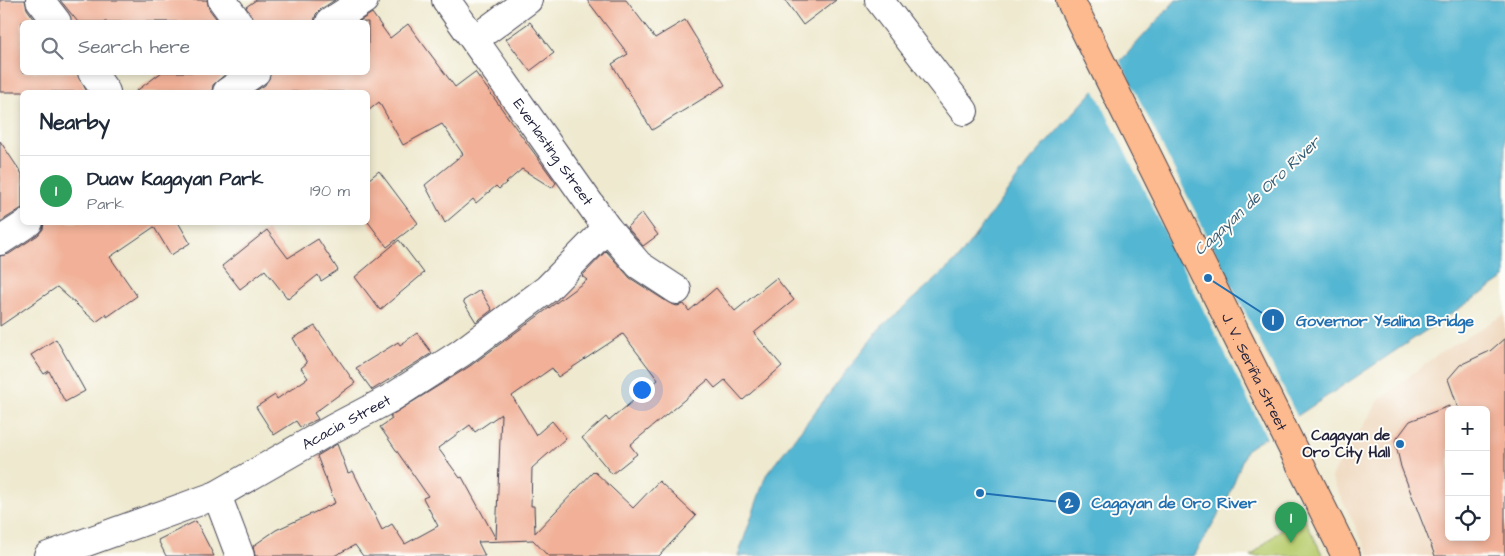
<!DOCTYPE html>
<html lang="en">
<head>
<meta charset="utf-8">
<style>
  :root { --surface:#fff; --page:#f2f2f3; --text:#1f2937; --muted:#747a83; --line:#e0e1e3; --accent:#1f6fb2 }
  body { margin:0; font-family:"Architects Daughter",sans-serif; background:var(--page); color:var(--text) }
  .controls { position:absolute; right:15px; bottom:15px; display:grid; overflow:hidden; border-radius:8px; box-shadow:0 2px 8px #0003 }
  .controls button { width:45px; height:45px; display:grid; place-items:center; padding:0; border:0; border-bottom:1px solid var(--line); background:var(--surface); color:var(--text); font:25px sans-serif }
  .you { position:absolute; left:641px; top:389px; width:18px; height:18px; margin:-12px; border:4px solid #fff; border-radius:50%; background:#1a73e8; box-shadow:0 0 0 8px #1a73e833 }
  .badge { display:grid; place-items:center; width:32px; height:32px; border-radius:50%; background:var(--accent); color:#fff; font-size:16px; font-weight:700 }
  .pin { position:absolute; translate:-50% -41px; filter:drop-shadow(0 1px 2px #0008) }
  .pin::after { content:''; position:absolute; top:26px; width:18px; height:15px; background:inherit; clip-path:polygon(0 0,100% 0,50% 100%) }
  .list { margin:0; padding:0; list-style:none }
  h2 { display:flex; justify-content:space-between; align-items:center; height:65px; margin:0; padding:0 20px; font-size:21px }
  h2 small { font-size:16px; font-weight:400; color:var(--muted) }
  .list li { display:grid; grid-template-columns:32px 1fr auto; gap:15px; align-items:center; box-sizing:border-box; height:70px; padding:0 20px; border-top:1px solid var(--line) }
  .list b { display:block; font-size:19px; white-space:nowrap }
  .list p { margin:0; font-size:16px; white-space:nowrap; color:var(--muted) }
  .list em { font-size:16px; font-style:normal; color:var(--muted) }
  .icon { flex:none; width:28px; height:28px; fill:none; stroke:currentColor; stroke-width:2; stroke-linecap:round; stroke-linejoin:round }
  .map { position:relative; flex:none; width:1505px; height:556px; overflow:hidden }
  .search { position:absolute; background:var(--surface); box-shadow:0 2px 8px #0003; left:20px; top:20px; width:350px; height:55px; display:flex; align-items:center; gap:12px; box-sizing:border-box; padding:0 18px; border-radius:8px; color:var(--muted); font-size:19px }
  .panel { position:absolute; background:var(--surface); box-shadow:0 2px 8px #0003; left:20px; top:90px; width:350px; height:135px; border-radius:8px }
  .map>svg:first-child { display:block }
</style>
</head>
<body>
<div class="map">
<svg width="1505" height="556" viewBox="0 0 1505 556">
  <rect width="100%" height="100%" fill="#fdfcf7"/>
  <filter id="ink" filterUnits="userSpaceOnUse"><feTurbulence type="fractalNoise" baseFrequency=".02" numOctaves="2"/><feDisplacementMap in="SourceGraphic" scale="10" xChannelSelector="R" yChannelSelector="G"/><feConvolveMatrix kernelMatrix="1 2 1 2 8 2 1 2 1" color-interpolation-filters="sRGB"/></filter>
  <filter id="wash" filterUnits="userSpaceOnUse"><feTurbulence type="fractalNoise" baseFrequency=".0096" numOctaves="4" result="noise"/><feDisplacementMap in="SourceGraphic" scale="20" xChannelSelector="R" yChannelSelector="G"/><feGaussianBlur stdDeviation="1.12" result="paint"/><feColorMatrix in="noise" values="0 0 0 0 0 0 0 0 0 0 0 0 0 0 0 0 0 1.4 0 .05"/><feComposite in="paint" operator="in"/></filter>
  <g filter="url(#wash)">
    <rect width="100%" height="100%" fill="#eee9cf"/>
    <!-- built -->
    <path fill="#eed6bb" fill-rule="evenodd" d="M1505,314V556H1370L1331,477L1380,399L1438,354ZM1449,410H1486V537H1449Z"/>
    <!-- green -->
    <path fill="#b9cd70" stroke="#6e7856" d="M1299,507L1323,556H1251L1280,530Z"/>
    <!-- water -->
    <path fill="#53b6d2" stroke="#3a6c86" d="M1176,0H1505V278L1246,450L1228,498L1194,556H738L766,475L880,328L958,259L1029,162Z"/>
    <!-- pier -->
    <path fill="#eee9cf" d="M1119,59L1298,418L1267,438L1093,87Z"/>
    <g id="blocks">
      <!-- building -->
      <path fill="#f1b097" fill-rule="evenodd" d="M0,0H25L27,9L35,20L31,22H22V72H77L87,92H0Z
        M60,0H207L209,9L219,22H78Z
        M256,0H335L321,9L316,14L314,22H253L246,7Z
        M587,0H626L655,38L685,20L725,85L652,130L612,64L628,54Z
        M785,0H836L803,25Z
        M372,13L390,38L408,24L455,87L475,72L556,183L552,188L522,169L499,189L496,186L476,203L473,199L445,223L425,185L463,154L442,124L403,145L379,102L368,111V92H254L265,85L271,72H368V22H358Z
        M530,22L554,53L530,71L506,39Z
        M162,72H228L213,85L212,92H135Z
        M0,141L22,174V208L0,222Z
        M379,171L418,223L387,247L368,222V180Z
        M642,213L658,235L643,246L627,227Z
        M44,222H178L190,243L171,255L154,227L110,257L137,296L107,317V314L96,322L57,287L0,326V256L9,254L38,235L43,229Z
        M267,230L288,258L318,239L338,270L321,281L318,275L288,299L265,270L240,289L222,266Z
        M399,240L424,273L380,310L355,277Z
        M606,251L630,278L669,303L677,306L684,304L689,311L716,288L735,311L776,278L794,300L754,333L782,366L743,400L725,380L715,388L708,380L630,445L637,454L612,474L582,438L606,417L609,421L658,380L623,334L558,377L552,368L512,396L536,435L552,421L566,438L532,468L531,506H534L535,533L594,471L633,508L659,481L696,516L659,556H548L533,540L478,542L485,556H363L355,545L334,556H255L253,546L276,530L335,503L317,456L337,444L348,473L353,471L382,530L392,524L405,544L438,526L423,498L428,496L380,427L392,419L390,416L470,366L587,280L582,276ZM501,414L496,539L462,477L460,478L438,448L470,425L475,432Z
        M480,290L492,310L476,322L463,301Z
        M315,326L355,383L314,413L318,419L300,427L296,421L274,435L256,407L275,395L277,399L308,378L301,368L307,363L293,338Z
        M417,333L432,353L372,390L356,368L398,342L400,345Z
        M1505,338V556H1435L1401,467L1395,441L1410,421L1449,406V537H1486V410H1459L1448,379L1460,365L1490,351Z
        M56,339L85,391L65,402L49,371L44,374L31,355Z
        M196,521L214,556H166L158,540Z"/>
    </g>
  </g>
  <g filter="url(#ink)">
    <use href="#blocks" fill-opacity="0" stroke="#414051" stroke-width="1"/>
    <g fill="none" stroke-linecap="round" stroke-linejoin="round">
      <!-- minor casing -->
      <g stroke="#414051" stroke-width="30">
        <g id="minor">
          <path d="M40,0L57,22"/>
          <path d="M222,0L238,22"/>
          <path id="s1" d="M446,0L607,228L639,265L677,290"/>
          <path d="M879,0L964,111"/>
          <path d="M330,22L364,0"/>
          <path d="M475,39L528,0"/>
          <path d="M92,72L106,92"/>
          <path d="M227,92L256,72"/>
          <path d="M0,241L29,222"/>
          <path d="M217,495L240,556"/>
          <path id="s2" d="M48,556L217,495L334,428L391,398L461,353L547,289L607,228"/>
        </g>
      </g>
      <!-- major casing -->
      <g stroke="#414051" stroke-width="30">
        <g id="major">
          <path id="s3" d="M1070,0L1346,556"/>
        </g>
      </g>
      <!-- minor -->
      <use href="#minor" stroke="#fff" stroke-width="28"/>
      <!-- major -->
      <use href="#major" stroke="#fcba8e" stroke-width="28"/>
    </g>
  </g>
  <!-- markers -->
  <circle fill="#1f6fb2" stroke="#fdfcf7" stroke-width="2" cx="1400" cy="444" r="5"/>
  <g text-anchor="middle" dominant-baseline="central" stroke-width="4" stroke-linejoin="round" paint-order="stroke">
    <!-- street labels -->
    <g font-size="15" fill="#22223b" stroke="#fdfcf7">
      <text stroke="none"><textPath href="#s1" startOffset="186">Everlasting Street</textPath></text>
      <text stroke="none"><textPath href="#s3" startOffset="415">J. V. Seriña Street</textPath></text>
      <text stroke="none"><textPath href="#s2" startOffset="328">Acacia Street</textPath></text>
    </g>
    <!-- poi labels -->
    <g font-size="15" font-weight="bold" fill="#22223b" stroke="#fdfcf7" text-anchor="end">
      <text x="1390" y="435">Cagayan de<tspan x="1390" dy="17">Oro City Hall</tspan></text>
    </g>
    <!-- water labels -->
    <g font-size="16" font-style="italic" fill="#365d77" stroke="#fdfcf7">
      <text transform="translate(1257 196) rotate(-43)">Cagayan de Oro River</text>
    </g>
  </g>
  <!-- callouts -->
  <path fill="none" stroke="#1f6fb2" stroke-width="2" d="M1208 278L1273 320M980 493L1069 503"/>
  <g fill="#1f6fb2" stroke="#fdfcf7" stroke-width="2">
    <circle cx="1208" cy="278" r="5"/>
    <circle cx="980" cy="493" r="5"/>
    <circle cx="1273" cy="320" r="12"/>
    <circle cx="1069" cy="503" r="12"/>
  </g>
  <g font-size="15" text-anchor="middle" font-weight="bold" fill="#fff">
    <text x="1273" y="325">1</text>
    <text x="1069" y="508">2</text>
  </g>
  <g font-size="16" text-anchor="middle" font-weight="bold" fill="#1f6fb2" stroke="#fdfcf7" stroke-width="4" stroke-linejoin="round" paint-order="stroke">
    <text x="1385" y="326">Governor Ysalina Bridge</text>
    <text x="1174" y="508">Cagayan de Oro River</text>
  </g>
</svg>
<div class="controls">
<button>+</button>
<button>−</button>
<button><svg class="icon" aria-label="locate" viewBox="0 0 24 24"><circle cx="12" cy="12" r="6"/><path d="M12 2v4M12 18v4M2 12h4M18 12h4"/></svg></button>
</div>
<div class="you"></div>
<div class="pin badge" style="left:1291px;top:543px;background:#2e9e5b">1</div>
<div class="search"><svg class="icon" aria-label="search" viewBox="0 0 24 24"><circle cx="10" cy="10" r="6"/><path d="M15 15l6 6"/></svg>Search here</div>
<section class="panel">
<h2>Nearby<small></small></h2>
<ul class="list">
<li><span class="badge" style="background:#2e9e5b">1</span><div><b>Duaw Kagayan Park</b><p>Park</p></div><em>190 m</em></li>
</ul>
</section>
</div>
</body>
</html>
